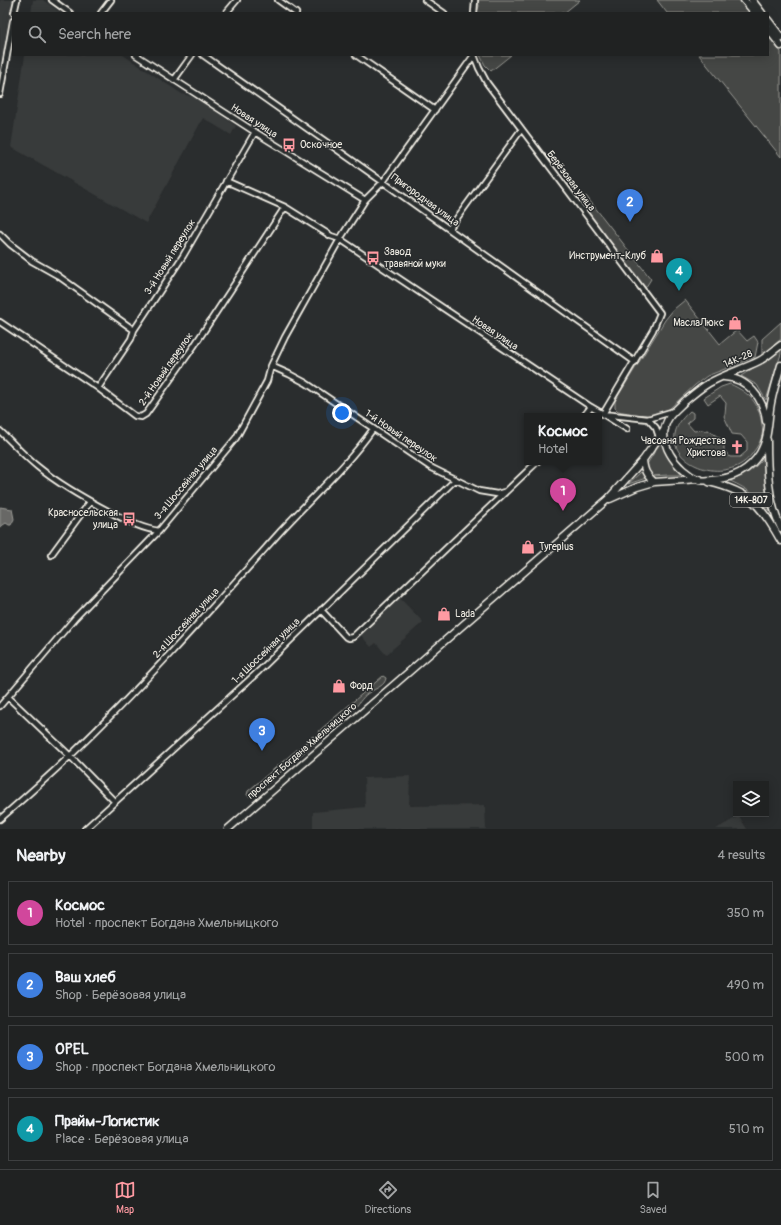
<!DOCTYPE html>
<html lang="en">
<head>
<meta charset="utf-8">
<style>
  :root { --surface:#202222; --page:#2d2f2f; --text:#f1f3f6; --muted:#a2a4a5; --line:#3d3f40; --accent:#ff9aa2 }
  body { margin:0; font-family:Pangolin,sans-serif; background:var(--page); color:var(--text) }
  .controls { position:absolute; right:12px; bottom:12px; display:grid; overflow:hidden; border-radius:0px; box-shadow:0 2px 10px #0003 }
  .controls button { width:36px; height:36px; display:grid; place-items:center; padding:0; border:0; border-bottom:1px solid var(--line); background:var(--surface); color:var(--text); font:20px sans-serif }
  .you { position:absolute; left:342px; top:413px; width:14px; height:14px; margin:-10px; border:3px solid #fff; border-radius:50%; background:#1a73e8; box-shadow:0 0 0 6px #1a73e833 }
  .badge { display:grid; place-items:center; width:26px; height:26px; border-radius:50%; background:var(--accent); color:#fff; font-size:13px; font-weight:700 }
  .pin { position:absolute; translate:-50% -33px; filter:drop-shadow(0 1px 2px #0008) }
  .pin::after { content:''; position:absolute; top:21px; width:14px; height:12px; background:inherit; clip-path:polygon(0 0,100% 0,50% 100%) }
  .popup { position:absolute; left:524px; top:413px; width:78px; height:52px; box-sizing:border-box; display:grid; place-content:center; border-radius:0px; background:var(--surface); filter:drop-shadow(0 1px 3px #0005); font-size:13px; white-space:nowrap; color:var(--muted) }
  .popup b { font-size:15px; color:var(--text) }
  .popup::after { content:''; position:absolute; left:50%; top:100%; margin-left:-8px; border:8px solid transparent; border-top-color:var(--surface) }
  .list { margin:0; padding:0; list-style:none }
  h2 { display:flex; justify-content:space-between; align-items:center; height:52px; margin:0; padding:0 16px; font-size:17px }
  h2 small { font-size:13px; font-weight:400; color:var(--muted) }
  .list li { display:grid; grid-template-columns:26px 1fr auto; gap:12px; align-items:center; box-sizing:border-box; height:64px; margin:0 8px 8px; padding:0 8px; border:1px solid var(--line); border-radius:0px }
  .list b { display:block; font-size:15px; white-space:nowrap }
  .list p { margin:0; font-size:13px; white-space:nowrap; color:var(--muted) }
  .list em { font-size:13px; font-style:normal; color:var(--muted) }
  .icon { flex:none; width:22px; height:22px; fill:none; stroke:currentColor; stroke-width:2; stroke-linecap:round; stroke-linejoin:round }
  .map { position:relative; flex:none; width:781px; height:829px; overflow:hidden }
  .search { position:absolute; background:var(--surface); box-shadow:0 2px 10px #0003; left:12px; right:12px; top:12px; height:44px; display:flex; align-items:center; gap:10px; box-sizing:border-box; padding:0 14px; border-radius:0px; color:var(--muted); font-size:15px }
  .sheet { height:340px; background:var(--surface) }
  nav { display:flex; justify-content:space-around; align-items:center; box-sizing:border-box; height:56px; border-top:1px solid var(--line); background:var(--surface); font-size:11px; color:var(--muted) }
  nav a { display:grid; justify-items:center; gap:2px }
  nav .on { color:var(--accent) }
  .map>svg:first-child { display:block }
</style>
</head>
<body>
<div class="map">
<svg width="781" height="829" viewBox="0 0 781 829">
  <rect width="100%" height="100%" fill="#2a2d2e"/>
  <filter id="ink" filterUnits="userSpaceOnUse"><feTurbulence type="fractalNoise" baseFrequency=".025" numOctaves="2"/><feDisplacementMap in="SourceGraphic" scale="8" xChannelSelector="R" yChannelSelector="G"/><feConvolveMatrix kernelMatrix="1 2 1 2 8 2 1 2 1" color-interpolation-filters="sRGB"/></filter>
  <g filter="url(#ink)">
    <!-- built -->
    <path fill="#373a3a" d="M0,0H15L1,79H0Z
      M33,0H43L61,13H31Z
      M25,55H123L182,94L197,98L236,126L231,135L203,118L146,223L11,147Z
      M399,597L423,622L386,655L376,643L371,647L359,633Z
      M410,776L409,806L485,805L486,829H313V812L365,807L364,778Z
      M739,816L747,829H716Z"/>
    <!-- green -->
    <path fill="#444645" stroke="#9c9c96" d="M478,0H580L564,13H477L479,6Z
      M657,0H739L750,13H667Z
      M768,36L781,52V157L699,55H768Z
      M480,55H511L491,71L485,65Z
      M586,196L651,279L644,290L578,202Z
      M685,300L720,344L737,330L747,341L754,336L758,342L755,357L707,376L695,385L668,410C653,419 635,414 618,411L615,408V401L665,320L674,309Z
      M781,322V339L762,356V339Z
      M781,350V354L766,400L757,385L741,376Z
      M730,384C750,393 759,403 762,425C764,435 760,443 754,451C726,496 640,454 690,411L693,413V418L687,423L694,431L703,430L705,431L708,430L724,441V450L730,457H740L747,451V442L741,435L732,434L724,416L725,414L726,403L720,396L708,404L704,398L721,387Z
      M661,441C666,456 674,466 687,475H669L651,476L646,466Z
      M765,456L764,473L772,515C759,498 749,489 730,481C746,475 754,470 765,456Z
      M641,472L646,478L628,484Z
      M383,676L386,678C385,686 376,688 370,692C363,696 360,702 355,708C346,718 334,726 324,735H320L319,733L320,730Z
      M313,736L316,738V742L253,796H249L247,795L248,791Z"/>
    <!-- water -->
    <path fill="#676866" stroke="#9f9f9a" d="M0,507L12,509L14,519L11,525H9L6,523L0,527Z"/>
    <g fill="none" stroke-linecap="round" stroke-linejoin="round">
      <!-- minor casing -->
      <g stroke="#f4f1e8" stroke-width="8">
        <path id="minor" d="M52,0L70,13
          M278,0L296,13
          M425,0L444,13
          M14,13L17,0
          M101,13L111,0
          M226,13L237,0
          M474,13L475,0
          M136,55L255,132L365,200L340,239L591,407L603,414L648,419L674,411
          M203,55L383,182L635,362
          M356,55L435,110
          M474,55L479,68L487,83L660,313L653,330L603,414L627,429
          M174,80L192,55
          M0,94L13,21
          M365,200L383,182L474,55
          M449,229L521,130
          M0,234L10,244L32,261L57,275L134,330
          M0,322L98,388L135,416L141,417L146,414L194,346L285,207
          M271,366L289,374L306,383L430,467L479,491L497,494L504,492
          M98,388L131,339L134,330L183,256L255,132
          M584,416L591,407
          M648,419L656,428L659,437
          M0,431C13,443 24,456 38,467C60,485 85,499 110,512C126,520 142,529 159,531
          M51,555L90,502
          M321,610L346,637L349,638L353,637L537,462
          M8,697L70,756L115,802
          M0,706L75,618L159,531L236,438L267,381L271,366L285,337L340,239L331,236L285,207L226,181
          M0,819C24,798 48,777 70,756C144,685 212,608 280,532C311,498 346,467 373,429
          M85,829L259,671L455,480"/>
      </g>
      <!-- major casing -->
      <g stroke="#f4f1e8" stroke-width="9">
        <path id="major" d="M744,0L755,13
          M752,0L762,13
          M768,20L781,37
          M768,29L781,46
          M781,345C774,350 767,357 759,361C743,369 725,374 709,383C700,388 693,395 685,401C680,406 674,411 670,416C653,440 677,471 699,480C703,481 707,480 711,480C731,479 749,471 760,453C768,440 768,424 770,409C772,394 777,380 781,365
          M724,377C747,378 764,398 766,421
          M767,440C767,469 768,501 781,528
          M643,460C644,470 646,475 654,482
          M709,482C751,492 761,505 781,541
          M610,499L637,487L654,482L699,479
          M228,829L608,499L643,460L665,429"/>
      </g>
      <!-- minor -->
      <use href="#minor" stroke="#2a2d2e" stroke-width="4.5"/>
      <!-- major -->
      <use href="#major" stroke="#2a2d2e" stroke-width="6"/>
    </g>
  </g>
  <!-- icons -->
  <defs>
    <g id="bus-bare" transform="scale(1.08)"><path d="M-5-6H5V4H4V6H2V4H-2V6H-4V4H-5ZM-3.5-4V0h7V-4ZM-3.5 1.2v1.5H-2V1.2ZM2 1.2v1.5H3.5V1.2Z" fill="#ff9aa2" stroke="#2a2d2e" stroke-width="2.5" paint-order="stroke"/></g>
    <g id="shop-bare" transform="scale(1.08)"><path d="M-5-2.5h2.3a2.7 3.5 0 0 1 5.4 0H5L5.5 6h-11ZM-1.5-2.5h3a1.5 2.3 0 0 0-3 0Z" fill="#ff9aa2" stroke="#2a2d2e" stroke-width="2.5" paint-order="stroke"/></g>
    <g id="church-bare" transform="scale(1.08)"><path d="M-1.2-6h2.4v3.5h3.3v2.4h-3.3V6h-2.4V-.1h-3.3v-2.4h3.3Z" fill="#ff9aa2" stroke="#2a2d2e" stroke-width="2.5" paint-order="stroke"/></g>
  </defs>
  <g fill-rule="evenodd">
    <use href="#bus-bare" x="289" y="145"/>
    <use href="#shop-bare" x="657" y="256"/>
    <use href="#bus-bare" x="373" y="258"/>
    <use href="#shop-bare" x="735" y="323"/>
    <use href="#church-bare" x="737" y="447"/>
    <use href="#bus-bare" x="129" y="519"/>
    <use href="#shop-bare" x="528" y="547"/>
    <use href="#shop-bare" x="444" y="614"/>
    <use href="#shop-bare" x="339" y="686"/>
  </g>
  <g text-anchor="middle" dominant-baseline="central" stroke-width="3" stroke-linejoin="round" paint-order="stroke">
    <!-- shield labels -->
    <rect fill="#2a2d2e" stroke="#b7b6b0" stroke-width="1" x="730" y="493" width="42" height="14" rx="3"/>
    <g font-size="9" font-weight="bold" fill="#f4f1e8">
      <text x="751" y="500">14К-807</text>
    </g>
    <!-- street labels -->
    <g font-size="10" fill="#f4f1e8" stroke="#2a2d2e">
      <text transform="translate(254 121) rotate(33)">Новая улица</text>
      <text transform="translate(571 181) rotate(53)">Берёзовая улица</text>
      <text transform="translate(425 200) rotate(36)">Пригородная улица</text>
      <text transform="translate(170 257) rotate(-58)">3-й Новый переулок</text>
      <text transform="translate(495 333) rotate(34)">Новая улица</text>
      <text transform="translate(738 359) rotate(-23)">14К-28</text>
      <text transform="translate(166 369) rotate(-55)">2-й Новый переулок</text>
      <text transform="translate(401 436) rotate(34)">1-й Новый переулок</text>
      <text transform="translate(186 483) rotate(-50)">3-я Шоссейная улица</text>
      <text transform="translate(186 623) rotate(-47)">2-я Шоссейная улица</text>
      <text transform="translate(266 651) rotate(-44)">1-я Шоссейная улица</text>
      <text transform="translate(302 751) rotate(-41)">проспект Богдана Хмельницкого</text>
    </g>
    <!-- poi labels -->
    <g font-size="10" fill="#f4f1e8" stroke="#2a2d2e" text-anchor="start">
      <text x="300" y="145">Оскочное</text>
      <text x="384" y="252">Завод<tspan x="384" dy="12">травяной муки</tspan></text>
      <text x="646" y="256" text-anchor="end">Инструмент-Клуб</text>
      <text x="724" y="323" text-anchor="end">МаслаЛюкс</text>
      <text x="726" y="441" text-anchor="end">Часовня Рождества<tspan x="726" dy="12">Христова</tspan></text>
      <text x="118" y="513" text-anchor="end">Красносельская<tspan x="118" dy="12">улица</tspan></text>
      <text x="539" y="547">Tyreplus</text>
      <text x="455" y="614">Lada</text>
      <text x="350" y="686">Форд</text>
    </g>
  </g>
</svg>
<div class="controls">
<button><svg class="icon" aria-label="layers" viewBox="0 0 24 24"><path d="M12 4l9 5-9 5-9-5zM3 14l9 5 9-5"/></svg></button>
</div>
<div class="you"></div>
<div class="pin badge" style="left:563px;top:511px;background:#d1479c">1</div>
<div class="popup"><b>Космос</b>Hotel</div>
<div class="pin badge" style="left:630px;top:222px;background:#3f7fe0">2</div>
<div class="pin badge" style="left:262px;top:751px;background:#3f7fe0">3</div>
<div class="pin badge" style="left:679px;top:291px;background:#0f9aa8">4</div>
<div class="search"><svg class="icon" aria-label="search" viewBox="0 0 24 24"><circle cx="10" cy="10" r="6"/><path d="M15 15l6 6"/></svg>Search here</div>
</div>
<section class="sheet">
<h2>Nearby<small>4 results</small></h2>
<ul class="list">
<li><span class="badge" style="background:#d1479c">1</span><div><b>Космос</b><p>Hotel · проспект Богдана Хмельницкого</p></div><em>350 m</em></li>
<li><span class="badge" style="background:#3f7fe0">2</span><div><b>Ваш хлеб</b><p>Shop · Берёзовая улица</p></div><em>490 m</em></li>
<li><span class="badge" style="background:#3f7fe0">3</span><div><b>OPEL</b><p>Shop · проспект Богдана Хмельницкого</p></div><em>500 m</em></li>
<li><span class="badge" style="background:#0f9aa8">4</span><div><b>Прайм-Логистик</b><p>Place · Берёзовая улица</p></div><em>510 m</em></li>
</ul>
</section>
<nav>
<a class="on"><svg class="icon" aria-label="map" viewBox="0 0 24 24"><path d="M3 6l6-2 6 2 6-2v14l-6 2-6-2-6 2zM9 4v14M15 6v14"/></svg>Map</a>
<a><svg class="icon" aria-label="directions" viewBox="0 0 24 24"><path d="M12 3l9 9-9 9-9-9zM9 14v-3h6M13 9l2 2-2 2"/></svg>Directions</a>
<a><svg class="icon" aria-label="saved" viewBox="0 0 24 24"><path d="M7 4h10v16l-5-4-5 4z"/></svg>Saved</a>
</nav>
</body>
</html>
